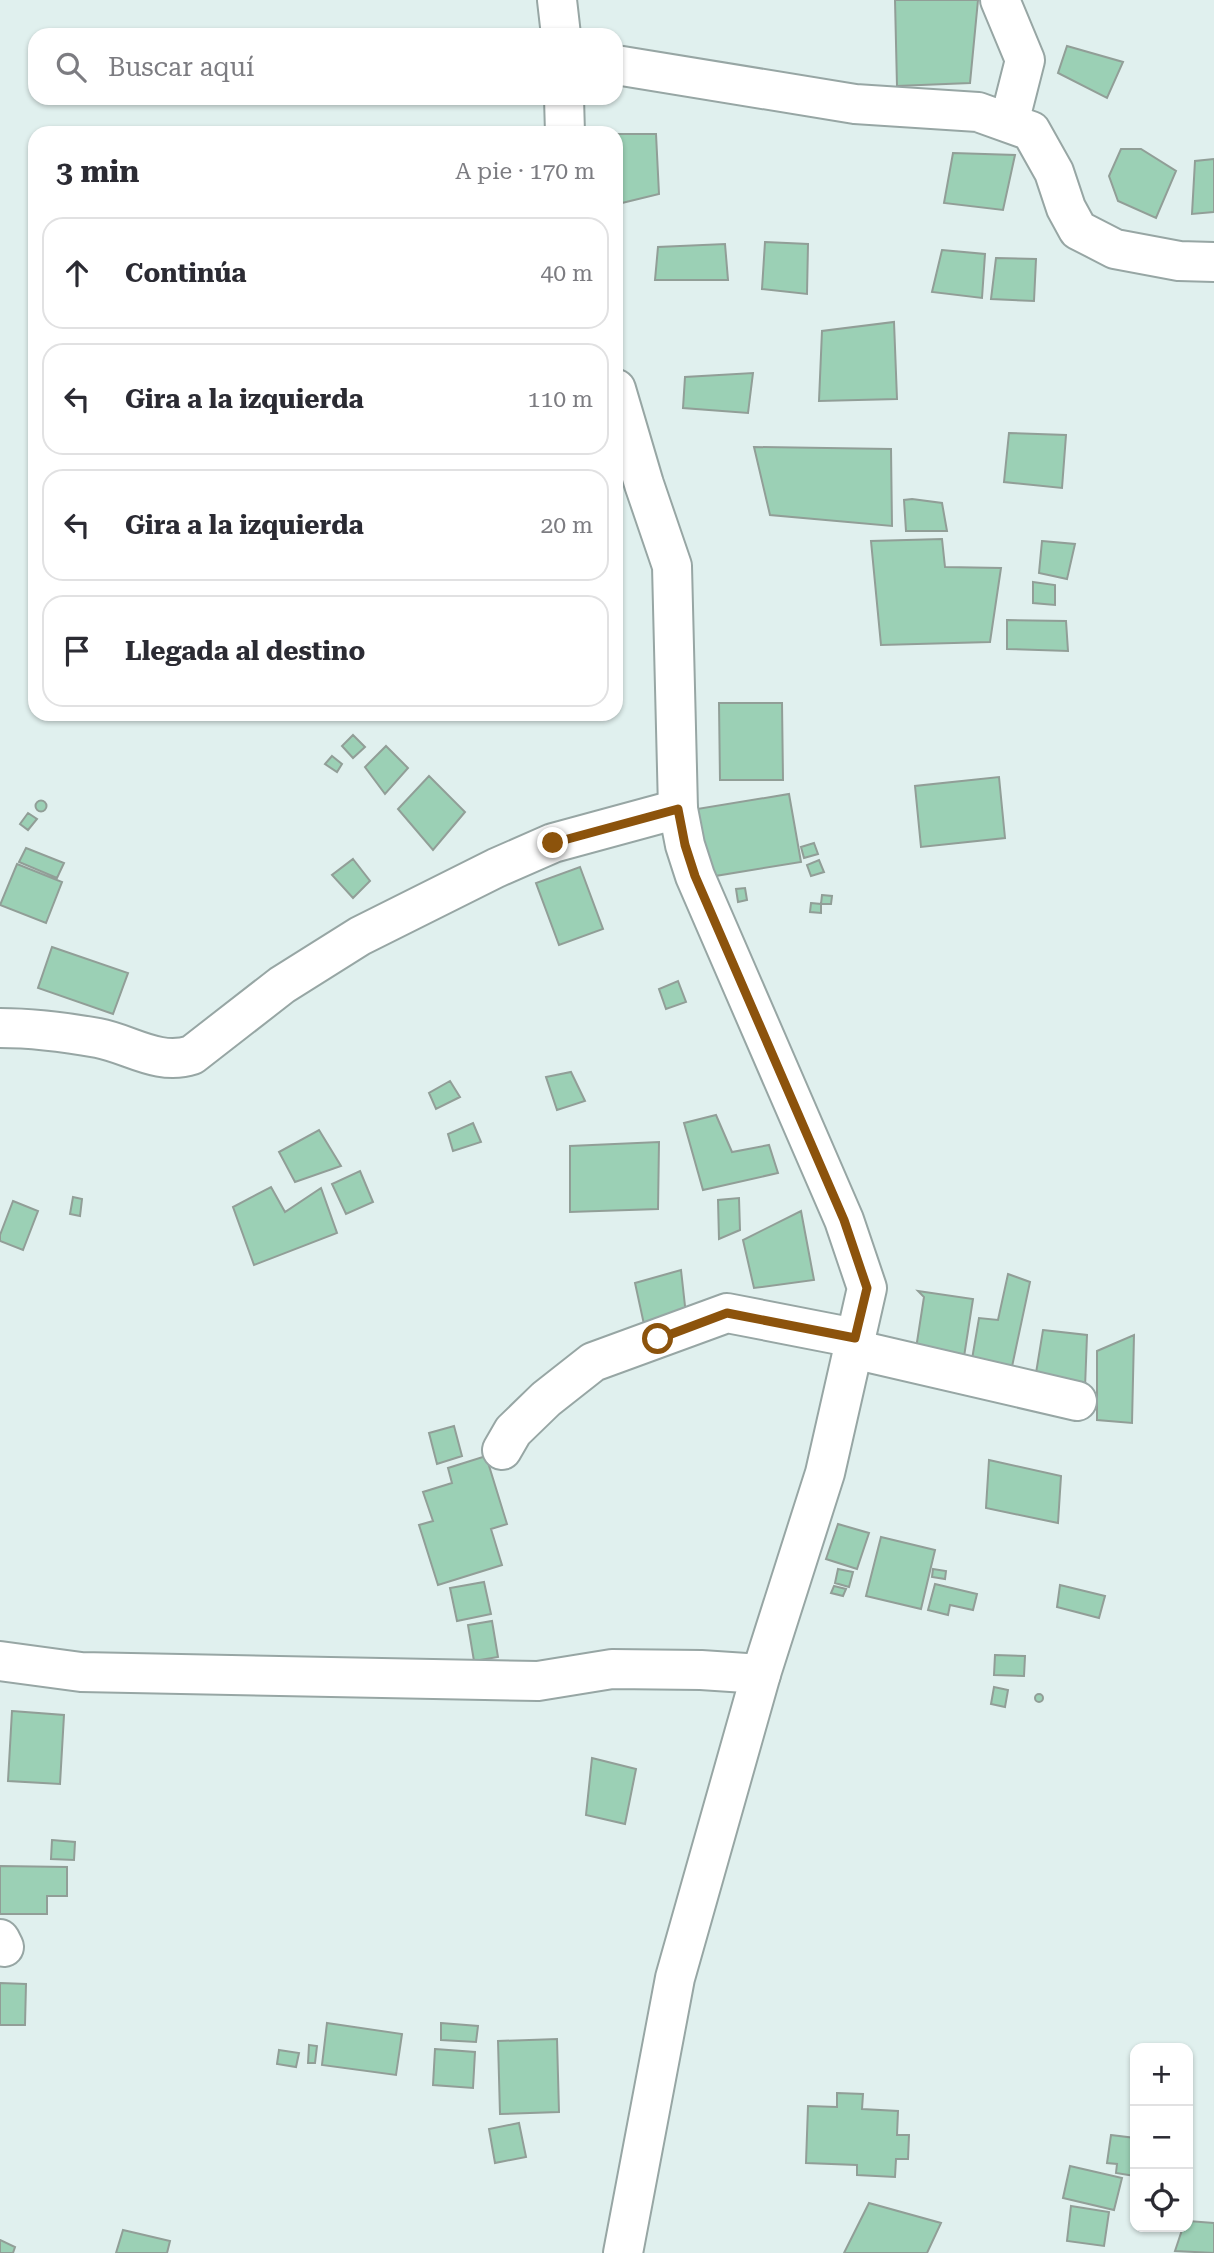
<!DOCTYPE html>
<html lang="es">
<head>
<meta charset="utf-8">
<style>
  :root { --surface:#fff; --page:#f2f2f3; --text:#2b2b33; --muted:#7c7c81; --line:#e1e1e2 }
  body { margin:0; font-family:"Roboto Serif",serif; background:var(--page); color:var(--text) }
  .controls { position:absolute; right:21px; bottom:21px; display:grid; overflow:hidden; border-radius:14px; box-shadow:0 2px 5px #0004 }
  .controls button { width:63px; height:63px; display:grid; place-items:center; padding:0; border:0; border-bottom:2px solid var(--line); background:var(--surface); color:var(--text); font:35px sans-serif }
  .stop { position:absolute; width:21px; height:21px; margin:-16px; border:5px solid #8c530c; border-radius:50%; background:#fff }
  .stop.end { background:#8c530c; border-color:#fff; box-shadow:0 2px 7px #0008 }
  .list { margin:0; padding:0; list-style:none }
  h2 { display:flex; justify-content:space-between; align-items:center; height:91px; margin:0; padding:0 28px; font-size:30px }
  h2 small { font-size:23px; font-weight:400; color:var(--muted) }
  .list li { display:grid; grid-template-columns:46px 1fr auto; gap:21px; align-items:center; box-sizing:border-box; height:112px; margin:0 14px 14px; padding:0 14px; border:2px solid var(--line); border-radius:21px }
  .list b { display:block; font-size:26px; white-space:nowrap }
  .list em { font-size:23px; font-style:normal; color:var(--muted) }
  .icon { flex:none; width:38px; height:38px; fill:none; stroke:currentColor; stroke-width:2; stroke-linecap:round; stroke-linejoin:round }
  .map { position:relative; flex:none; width:1214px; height:2253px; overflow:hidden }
  .search { position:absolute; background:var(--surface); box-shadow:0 2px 5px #0004; left:28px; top:28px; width:595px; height:77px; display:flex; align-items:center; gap:18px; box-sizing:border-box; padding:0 24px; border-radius:21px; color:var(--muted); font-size:26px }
  .panel { position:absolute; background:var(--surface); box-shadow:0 2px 5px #0004; left:28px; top:126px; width:595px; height:595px; border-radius:21px }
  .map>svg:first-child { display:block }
</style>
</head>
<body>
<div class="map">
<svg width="1214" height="2253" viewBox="0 0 1214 2253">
  <rect width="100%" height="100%" fill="#e0f0ee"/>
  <!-- building -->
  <path fill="#9bd0b5" stroke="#919e97" stroke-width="2" d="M895,0H978L970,83L897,86Z
    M1067,46L1123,62L1107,98L1058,73Z
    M616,134H656L659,194L622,203L616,167Z
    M1121,149H1141L1176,171L1156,218L1118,201L1109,176Z
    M953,153L1015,155L1003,210L944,203Z
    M1214,159V212L1192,214L1195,161Z
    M765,242L808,244L807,294L762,289Z
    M725,244L728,280H655L658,247Z
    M942,250L985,254L982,298L932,292Z
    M996,258L1036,259L1034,301L991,299Z
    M894,322L897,399L819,401L822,331Z
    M753,373L748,413L683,408L685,377Z
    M1009,433L1066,435L1062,488L1004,482Z
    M754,447L891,449L892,526L770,515Z
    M912,499L942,503L947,531H906L904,500Z
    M942,539L945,567L1001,568L990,642L881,645L871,541Z
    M1042,541L1075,544L1067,579L1039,573Z
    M1033,582L1055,585V605L1033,603Z
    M1007,620L1066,621L1068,651L1007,649Z
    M719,703H782L783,780H720Z
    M353,735L365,747L353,758L342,746Z
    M386,746L408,768L385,794L365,767Z
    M332,756L342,764L337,772L325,764Z
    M429,776L465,812L433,850L398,809Z
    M999,777L1005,838L921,847L915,786Z
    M789,794L801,862L709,877L697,809Z
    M35.5 806a5.5 5.5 0 1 1 11 0a5.5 5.5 0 1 1-11 0Z
    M28,813L37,819L28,830L20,824Z
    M814,843L818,854L804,858L801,847Z
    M26,848L64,863L57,878L19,862Z
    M353,859L370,881L353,898L332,875Z
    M819,860L824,872L811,876L807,865Z
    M17,864L62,882L46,923L0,905Z
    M580,867L603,929L559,945L536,883Z
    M745,888L747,900L738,902L736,889Z
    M822,895L832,896L831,904H821Z
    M811,903L821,904V913L810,912Z
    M52,947L128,973L113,1014L38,988Z
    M678,981L686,1002L666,1009L659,989Z
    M571,1072L585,1101L557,1110L546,1077Z
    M450,1081L460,1097L436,1109L429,1093Z
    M716,1115L732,1152L769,1145L778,1173L703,1190L684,1123Z
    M473,1123L481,1142L453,1151L448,1134Z
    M319,1130L341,1166L295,1182L279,1152Z
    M659,1142L658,1209L570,1212V1146Z
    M360,1171L373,1202L346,1214L332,1184Z
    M271,1187L285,1212L321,1188L337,1233L254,1265L233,1207Z
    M73,1197L82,1199L80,1216L70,1214Z
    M739,1198L740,1230L719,1239L718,1200Z
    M13,1201L38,1211L23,1250L0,1241V1235Z
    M801,1211L814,1280L754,1288L743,1240Z
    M681,1270L686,1315L645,1329L635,1283Z
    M1008,1274L1030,1282L1010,1376L971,1365L979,1318L998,1320Z
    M918,1291L973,1299L963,1363L915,1355L924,1297Z
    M1043,1330L1087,1335L1085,1388L1036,1373Z
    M1134,1335L1132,1423L1097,1420V1351Z
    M454,1426L462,1456L437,1464L429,1433Z
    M486,1456L507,1524L491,1529L502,1565L438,1585L419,1525L433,1521L423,1492L452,1483L448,1468Z
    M989,1460L1061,1476L1058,1523L986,1508Z
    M838,1524L869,1533L857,1569L826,1559Z
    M881,1537L935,1550L921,1609L866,1596Z
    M838,1569L853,1572L849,1587L835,1583Z
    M933,1569L946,1571L945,1579L932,1577Z
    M484,1582L491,1614L457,1621L450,1588Z
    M935,1584L977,1594L973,1610L950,1605L948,1615L928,1610Z
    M1060,1585L1105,1596L1099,1618L1057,1607Z
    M834,1586L846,1589L843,1596L831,1593Z
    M492,1621L498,1657L474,1661L468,1625Z
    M995,1655L1025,1656L1024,1676L994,1675Z
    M994,1687L1008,1690L1005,1707L991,1704Z
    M1035 1698a4 4 0 1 1 8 0a4 4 0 1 1-8 0Z
    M12,1711L64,1715L60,1784L8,1781Z
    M592,1758L636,1769L625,1824L586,1815Z
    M52,1840L75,1842L74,1860L51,1859Z
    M0,1866L67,1867V1896H47V1914H0Z
    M0,1983L26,1984L25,2025H0Z
    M327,2023L402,2034L396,2075L322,2065Z
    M441,2023L478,2026L476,2042L441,2040Z
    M557,2039L559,2112L500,2114L498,2041Z
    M309,2045L317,2046L315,2063H308Z
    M435,2049L475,2052L473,2088L433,2085Z
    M279,2050L299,2053L296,2067L277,2064Z
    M837,2093L863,2094L862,2109L898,2111L897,2135H909L908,2159H896L895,2177L857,2175V2165L806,2163L808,2106L837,2107Z
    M519,2123L526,2157L495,2163L489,2129Z
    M1111,2135L1135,2138V2176L1116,2173L1117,2164L1107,2163Z
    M1070,2166L1122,2178L1114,2210L1063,2198Z
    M869,2203L941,2223L927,2253H844Z
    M1071,2206L1109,2212L1104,2246L1067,2241Z
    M1188,2221L1214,2223V2253L1175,2251L1183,2227H1188Z
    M123,2230L170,2241L167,2253H116Z
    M0,2240L15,2247L13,2253H0Z"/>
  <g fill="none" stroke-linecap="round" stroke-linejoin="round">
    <!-- minor casing -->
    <g stroke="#97a6a4" stroke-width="42">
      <path id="minor" d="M1000,0L1025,60L1009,123
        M616,65L855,104L978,112L1031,131L1054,172L1066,208L1078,230L1115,249L1179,261L1214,262
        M0,1028C34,1028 64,1032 98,1038C130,1044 158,1066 192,1055L282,985L360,936L496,868L553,843L678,809
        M853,1349L1077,1401
        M502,1450L513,1431L546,1399L593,1362L727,1313L855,1338
        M0,1661L81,1672L538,1681L612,1669L701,1670L761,1674
        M0,1939L4,1947"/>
    </g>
    <!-- tertiary casing -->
    <g stroke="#97a6a4" stroke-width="42">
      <path id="tertiary" d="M557,0L561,35
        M564,98L565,133
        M616,389L644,484L672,566L678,809L685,845L695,876L844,1220L867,1288L825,1473L761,1674L675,1978L623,2253"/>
    </g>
    <!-- minor -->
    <use href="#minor" stroke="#fff" stroke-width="38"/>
    <!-- tertiary -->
    <use href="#tertiary" stroke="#fff" stroke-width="38"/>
  </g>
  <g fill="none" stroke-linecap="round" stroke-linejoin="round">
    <!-- route -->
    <path stroke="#8c530c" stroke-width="9" d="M553,843L678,809L685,845L695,876L844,1220L867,1288L855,1338L727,1313L658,1339"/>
  </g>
</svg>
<div class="controls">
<button>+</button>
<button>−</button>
<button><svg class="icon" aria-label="locate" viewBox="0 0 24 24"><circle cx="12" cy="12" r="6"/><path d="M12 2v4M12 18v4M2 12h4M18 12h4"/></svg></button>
</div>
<div class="stop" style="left:658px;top:1339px"></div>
<div class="stop end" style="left:553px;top:843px"></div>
<div class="search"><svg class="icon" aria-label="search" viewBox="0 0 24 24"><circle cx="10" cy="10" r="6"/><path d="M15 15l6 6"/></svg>Buscar aquí</div>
<section class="panel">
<h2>3 min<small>A pie · 170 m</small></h2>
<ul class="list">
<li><svg class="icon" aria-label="ahead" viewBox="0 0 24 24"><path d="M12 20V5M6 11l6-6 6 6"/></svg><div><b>Continúa</b></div><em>40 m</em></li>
<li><svg class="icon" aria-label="left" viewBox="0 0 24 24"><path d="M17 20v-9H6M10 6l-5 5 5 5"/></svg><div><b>Gira a la izquierda</b></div><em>110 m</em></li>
<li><svg class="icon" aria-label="left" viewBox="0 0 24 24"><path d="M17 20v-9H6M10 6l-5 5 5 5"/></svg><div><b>Gira a la izquierda</b></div><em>20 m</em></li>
<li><svg class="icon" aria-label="arrive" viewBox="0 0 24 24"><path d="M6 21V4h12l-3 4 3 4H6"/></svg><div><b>Llegada al destino</b></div></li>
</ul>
</section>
</div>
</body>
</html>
